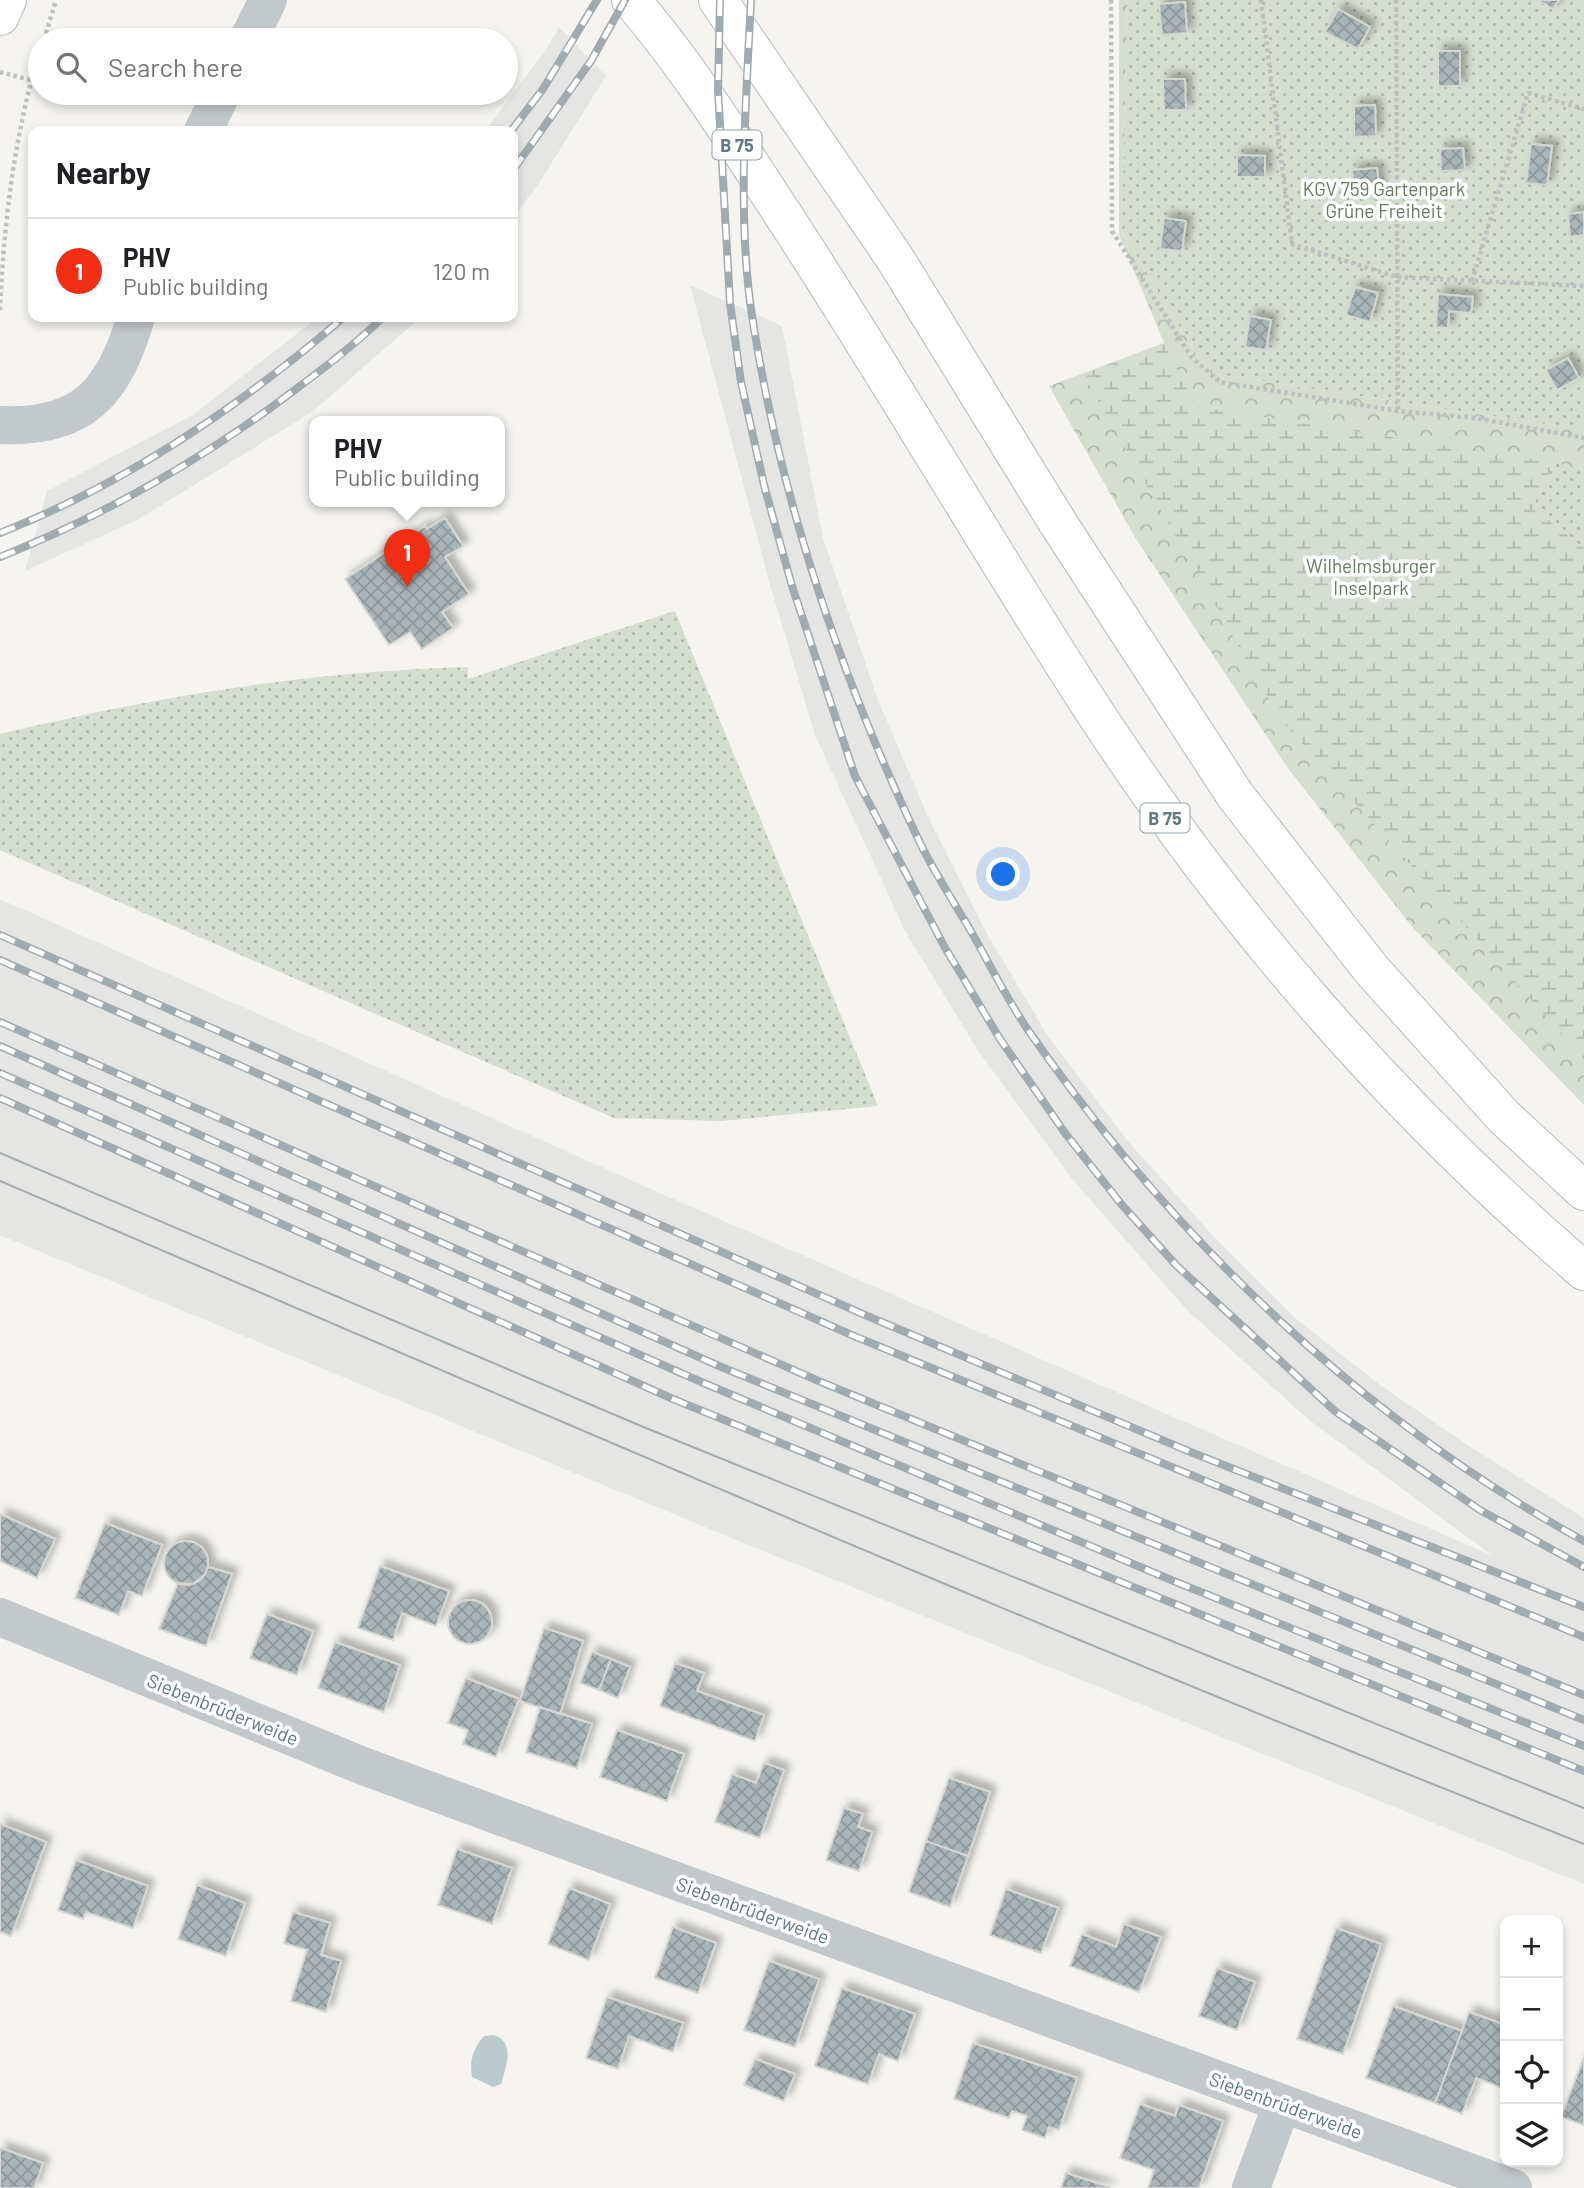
<!DOCTYPE html>
<html lang="en">
<head>
<meta charset="utf-8">
<style>
  :root { --surface:#fff; --page:#f2f2f2; --text:#202124; --muted:#757577; --line:#e0e0e0; --accent:#f12d14 }
  body { margin:0; font-family:Barlow,sans-serif; background:var(--page); color:var(--text) }
  .controls { position:absolute; right:21px; bottom:21px; display:grid; overflow:hidden; border-radius:14px; box-shadow:0 4px 10px #0003 }
  .controls button { width:63px; height:63px; display:grid; place-items:center; padding:0; border:0; border-bottom:2px solid var(--line); background:var(--surface); color:var(--text); font:35px sans-serif }
  .you { position:absolute; left:1004px; top:875px; width:24px; height:24px; margin:-18px; border:5px solid #fff; border-radius:50%; background:#1a73e8; box-shadow:0 0 0 10px #1a73e833 }
  .badge { display:grid; place-items:center; width:46px; height:46px; border-radius:50%; background:var(--accent); color:#fff; font-size:23px; font-weight:700 }
  .pin { position:absolute; translate:-50% -58px; filter:drop-shadow(0 2px 4px #0008) }
  .pin::after { content:''; position:absolute; top:37px; width:24px; height:21px; background:inherit; clip-path:polygon(0 0,100% 0,50% 100%) }
  .popup { position:absolute; left:309px; top:416px; width:196px; height:91px; box-sizing:border-box; display:grid; place-content:center; border-radius:14px; background:var(--surface); filter:drop-shadow(0 2px 5px #0005); font-size:23px; white-space:nowrap; color:var(--muted) }
  .popup b { font-size:26px; color:var(--text) }
  .popup::after { content:''; position:absolute; left:50%; top:100%; margin-left:-14px; border:14px solid transparent; border-top-color:var(--surface) }
  .list { margin:0; padding:0; list-style:none }
  h2 { display:flex; justify-content:space-between; align-items:center; height:91px; margin:0; padding:0 28px; font-size:30px }
  h2 small { font-size:23px; font-weight:400; color:var(--muted) }
  .list li { display:grid; grid-template-columns:46px 1fr auto; gap:21px; align-items:center; box-sizing:border-box; height:105px; padding:0 28px; border-top:2px solid var(--line) }
  .list b { display:block; font-size:26px; white-space:nowrap }
  .list p { margin:0; font-size:23px; white-space:nowrap; color:var(--muted) }
  .list em { font-size:23px; font-style:normal; color:var(--muted) }
  .icon { flex:none; width:38px; height:38px; fill:none; stroke:currentColor; stroke-width:2; stroke-linecap:round; stroke-linejoin:round }
  .map { position:relative; flex:none; width:1584px; height:2188px; overflow:hidden }
  .search { position:absolute; background:var(--surface); box-shadow:0 4px 10px #0003; left:28px; top:28px; width:490px; height:77px; display:flex; align-items:center; gap:18px; box-sizing:border-box; padding:0 24px; border-radius:38px; color:var(--muted); font-size:26px }
  .panel { position:absolute; background:var(--surface); box-shadow:0 4px 10px #0003; left:28px; top:126px; width:490px; height:196px; border-radius:14px }
  .map>svg:first-child { display:block }
</style>
</head>
<body>
<div class="map">
<svg width="1584" height="2188" viewBox="0 0 1584 2188">
  <defs>
    <pattern id="grass-dots" width="8" height="8" patternUnits="userSpaceOnUse" patternTransform="scale(1.75)"><rect width="8" height="8" fill="#d6ddd1"/><path d="M2 2h.1M6 6h.1" fill="none" stroke="#b1b8af" stroke-width="1.8" stroke-linecap="round"/></pattern>
    <pattern id="forest-crowns" width="20" height="18" patternUnits="userSpaceOnUse" patternTransform="scale(1.75)"><rect width="20" height="18" fill="#d6ddd1"/><path d="M2 6a3 3 0 1 1 6 0M12 15a3 3 0 1 1 6 0" fill="none" stroke="#b1b8af"/></pattern>
    <pattern id="wetland-marsh" width="20" height="14" patternUnits="userSpaceOnUse" patternTransform="scale(1.75)"><rect width="20" height="14" fill="#d6ddd1"/><path d="M1 5h8M5 5V1M11 12h8M15 12V8" fill="none" stroke="#b1b8af"/></pattern>
    <pattern id="building-cross-hatch" width="8" height="8" patternUnits="userSpaceOnUse" patternTransform="scale(1.75)"><rect width="8" height="8" fill="#aab5b8"/><path d="M0 0l8 8M0 8l8-8" fill="none" stroke="#8e989b"/></pattern>
    <filter id="shadow"><feDropShadow dx="6" dy="-6" stdDeviation="3.5" flood-color="#0004"/></filter>
  </defs>
  <rect width="100%" height="100%" fill="#f5f4f0"/>
  <!-- built -->
  <path fill="#e5e6e4" d="M559,27L606,76L539,183L513,218V131H485L545,51Z
    M690,285L782,326L823,538L878,700L929,819L987,934L1048,1036L1127,1140L1217,1240L1295,1318L1380,1385L1472,1448L1584,1518V1884L746,1544L0,1235V899L662,1194L1493,1556L1309,1420L1188,1311L1073,1180L979,1052L905,931L815,735L769,581Z
    M318,317H421L312,412L139,519L25,571L47,491L193,415Z"/>
  <!-- grass -->
  <path fill="url(#grass-dots)" d="M1127,0H1584V430L1216,374L1197,355L1122,232Z
    M1554,463L1584,468V548L1532,508Z
    M675,611L878,1106L721,1121L614,1118L0,850V734C153,697 311,671 468,667V679Z"/>
  <!-- forest -->
  <path fill="url(#forest-crowns)" d="M1119,0H1127L1122,232L1197,355L1216,374L1584,430V468L1554,463L1532,508L1584,548V1105L1413,928L1287,767L1136,539L1049,386L1164,343L1119,235Z"/>
  <!-- wetland -->
  <path fill="url(#wetland-marsh)" d="M1164,343L1195,406L1554,463L1532,508L1584,548V1059L1281,720L1083,374Z"/>
  <!-- water -->
  <path fill="#bccace" d="M493,2035C516,2041 506,2067 501,2084L493,2087L472,2077C469,2061 473,2049 484,2036Z"/>
  <!-- building -->
  <path fill="url(#building-cross-hatch)" stroke="#d6d6d3" stroke-width="2" filter="url(#shadow)" d="M1538,0H1559L1553,9Z
    M1185,2L1187,33L1162,35L1159,4Z
    M1338,9L1370,27L1358,49L1325,32Z
    M1438,51H1460V86H1438Z
    M1163,79H1185L1186,110H1164Z
    M1375,105L1376,136L1354,137V106Z
    M1531,144L1552,146L1547,185L1526,183Z
    M1463,148L1465,170L1441,171L1440,149Z
    M1237,155L1265,156V177H1237Z
    M1377,168L1380,196L1355,198L1352,170Z
    M1584,212V235L1570,237L1568,214Z
    M1164,218L1186,221L1182,251L1160,249Z
    M1355,287L1378,293L1370,322L1346,315Z
    M1438,294L1473,297L1471,313L1449,311L1448,328L1436,327Z
    M1250,316L1271,320L1266,350L1245,347Z
    M1568,358L1579,378L1557,390L1546,370Z
    M445,518L463,546L445,557L469,594L442,612L453,628L422,649L410,632L389,645L345,579L425,526L427,529Z
    M0,1514L55,1539L37,1578L0,1561Z
    M105,1523L162,1545L142,1596L128,1591L119,1615L75,1598Z
    M164 1563a22 22 0 1 1 44 0a22 22 0 1 1-44 0Z
    M380,1566L449,1591L436,1626L402,1613L393,1640L358,1628Z
    M208,1567L232,1574L206,1646L159,1629L178,1583L193,1584L205,1574Z
    M448 1622a22 22 0 1 1 44 0a22 22 0 1 1-44 0Z
    M267,1614L313,1631L297,1675L250,1658Z
    M544,1628L583,1641L560,1714L520,1701Z
    M335,1642L400,1665L384,1712L318,1688Z
    M592,1652L611,1659L599,1690L580,1683Z
    M611,1659L630,1667L618,1698L599,1690Z
    M675,1663L704,1673L697,1691L764,1715L755,1741L660,1706Z
    M466,1678L519,1699L496,1757L463,1744L468,1730L448,1723Z
    M540,1707L592,1724L577,1768L526,1752Z
    M617,1730L684,1754L667,1801L600,1777Z
    M764,1763L784,1770L760,1838L715,1822L732,1774L756,1783Z
    M949,1778L990,1792L968,1856L926,1841Z
    M844,1808L863,1814L858,1827L872,1832L859,1871L826,1860Z
    M0,1824L46,1842L11,1936L0,1932Z
    M926,1841L968,1856L950,1907L909,1892Z
    M457,1849L512,1868L492,1924L438,1905Z
    M76,1860L148,1886L133,1928L86,1912L83,1919L58,1910Z
    M197,1885L245,1903L226,1956L178,1939Z
    M569,1888L610,1904L589,1960L548,1944Z
    M1006,1889L1058,1908L1041,1953L990,1935Z
    M293,1912L330,1923L321,1955L341,1961L326,2012L291,2001L307,1950L284,1943Z
    M1124,1924L1161,1937L1139,1992L1070,1966L1082,1934L1116,1947Z
    M673,1927L716,1943L698,1993L655,1978Z
    M1336,1928L1381,1944L1343,2054L1297,2039Z
    M769,1961L819,1979L795,2047L744,2030Z
    M1217,1968L1255,1982L1237,2030L1199,2016Z
    M842,1988L915,2014L898,2061L879,2054L868,2084L815,2066Z
    M607,1997L683,2023L673,2052L629,2036L618,2069L586,2058Z
    M1393,2006L1462,2031L1435,2103L1366,2078Z
    M1469,2012L1505,2025V2089L1476,2078L1462,2114L1435,2103Z
    M973,2043L1077,2078L1059,2130L1049,2127L1045,2138L1022,2130L1027,2116L1012,2111L1009,2118L954,2099Z
    M1584,2057V2125L1561,2117Z
    M755,2059L795,2074L784,2101L744,2085Z
    M1140,2104L1175,2116L1179,2105L1223,2121L1199,2188H1148L1154,2170L1120,2158Z
    M0,2148L43,2163L34,2188H0Z
    M1066,2173L1109,2187V2188H1061Z"/>
  <g fill="none" stroke-linecap="round" stroke-linejoin="round">
    <!-- major casing -->
    <g stroke="#b6bbbe" stroke-width="40">
      <path id="major" d="M0,16L7,0"/>
    </g>
    <!-- highway casing -->
    <g stroke="#b5babc" stroke-width="40">
      <path id="highway" d="M631,0C688,66 736,143 784,216C889,377 986,544 1090,705C1230,920 1390,1104 1584,1271
        M718,0L894,257L1058,523L1235,795L1371,969L1504,1117L1584,1191"/>
    </g>
    <!-- path -->
    <path stroke="#bdbfc1" stroke-width="4.5" stroke-dasharray="3.5 3.5" stroke-linecap="butt" d="M1111,0L1112,231L1192,358L1220,382L1398,411L1475,418L1584,438
      M1261,0L1292,244L1397,277L1584,286
      M1396,0L1398,411
      M44,40L56,0
      M0,72L31,80
      M1472,281L1528,93L1584,109
      M0,310C4,222 14,135 40,51"/>
    <!-- minor -->
    <path stroke="#c3c8ca" stroke-width="38" d="M248,40L268,0
      M203,131L222,93
      M0,425C83,429 114,392 136,317
      M0,1617L363,1766L1513,2188
      M1251,2188L1282,2104"/>
    <!-- major -->
    <use href="#major" stroke="#fff" stroke-width="38"/>
    <!-- highway -->
    <use href="#highway" stroke="#fff" stroke-width="38"/>
    <!-- tram -->
    <path stroke="#a1aaae" stroke-width="2" d="M0,1153L641,1426L1584,1808
      M0,1181C526,1406 1051,1635 1584,1844"/>
    <!-- rail casing -->
    <g stroke="#a1aaae" stroke-width="8">
      <path id="rail" d="M720,0L718,90L730,303L741,382L764,485L792,586L855,776L944,946L1000,1039L1065,1133L1122,1205L1177,1266L1336,1412L1480,1510L1584,1567
        M751,0C746,100 737,217 752,316C780,498 841,678 921,845C936,875 955,904 972,933C990,965 1007,999 1028,1030C1172,1237 1362,1420 1584,1541
        M511,131L543,89L597,0
        M513,170L591,61L625,0
        M0,533C127,483 241,406 344,317
        M0,557C105,515 202,460 292,392C323,369 356,344 383,317
        M0,935L865,1315L1193,1453L1584,1607
        M0,960L854,1336L1584,1637
        M0,1022L821,1382L1584,1695
        M0,1046L719,1366L1584,1720
        M0,1073L706,1384L1176,1582L1584,1746
        M0,1098L673,1399L1584,1771"/>
    </g>
    <!-- rail -->
    <use href="#rail" stroke="#fff" stroke-width="5" stroke-dasharray="16" stroke-linecap="butt"/>
  </g>
  <g text-anchor="middle" dominant-baseline="central" stroke-width="7" stroke-linejoin="round" paint-order="stroke">
    <!-- shield labels -->
    <g fill="#fff" stroke="#90a1a9" stroke-width="2">
      <rect x="712.5" y="130.5" width="49" height="29" rx="5"/>
      <rect x="1140.5" y="803.5" width="49" height="29" rx="5"/>
    </g>
    <g font-size="18" font-weight="bold" fill="#617984">
      <text x="737" y="145">B 75</text>
      <text x="1165" y="818">B 75</text>
    </g>
    <!-- park labels -->
    <g font-size="19" fill="#697b60" stroke="#fff">
      <text x="1384" y="188">KGV 759 Gartenpark<tspan x="1384" dy="22">Grüne Freiheit</tspan></text>
      <text x="1371" y="565">Wilhelmsburger<tspan x="1371" dy="22">Inselpark</tspan></text>
    </g>
    <!-- street labels -->
    <g font-size="19" fill="#617984" stroke="#fff">
      <text transform="translate(223 1709) rotate(22)">Siebenbrüderweide</text>
      <text transform="translate(753 1910) rotate(20)">Siebenbrüderweide</text>
      <text transform="translate(1286 2105) rotate(20)">Siebenbrüderweide</text>
    </g>
  </g>
</svg>
<div class="controls">
<button>+</button>
<button>−</button>
<button><svg class="icon" aria-label="locate" viewBox="0 0 24 24"><circle cx="12" cy="12" r="6"/><path d="M12 2v4M12 18v4M2 12h4M18 12h4"/></svg></button>
<button><svg class="icon" aria-label="layers" viewBox="0 0 24 24"><path d="M12 4l9 5-9 5-9-5zM3 14l9 5 9-5"/></svg></button>
</div>
<div class="you"></div>
<div class="pin badge" style="left:407px;top:587px">1</div>
<div class="popup"><b>PHV</b>Public building</div>
<div class="search"><svg class="icon" aria-label="search" viewBox="0 0 24 24"><circle cx="10" cy="10" r="6"/><path d="M15 15l6 6"/></svg>Search here</div>
<section class="panel">
<h2>Nearby<small></small></h2>
<ul class="list">
<li><span class="badge">1</span><div><b>PHV</b><p>Public building</p></div><em>120 m</em></li>
</ul>
</section>
</div>
</body>
</html>
